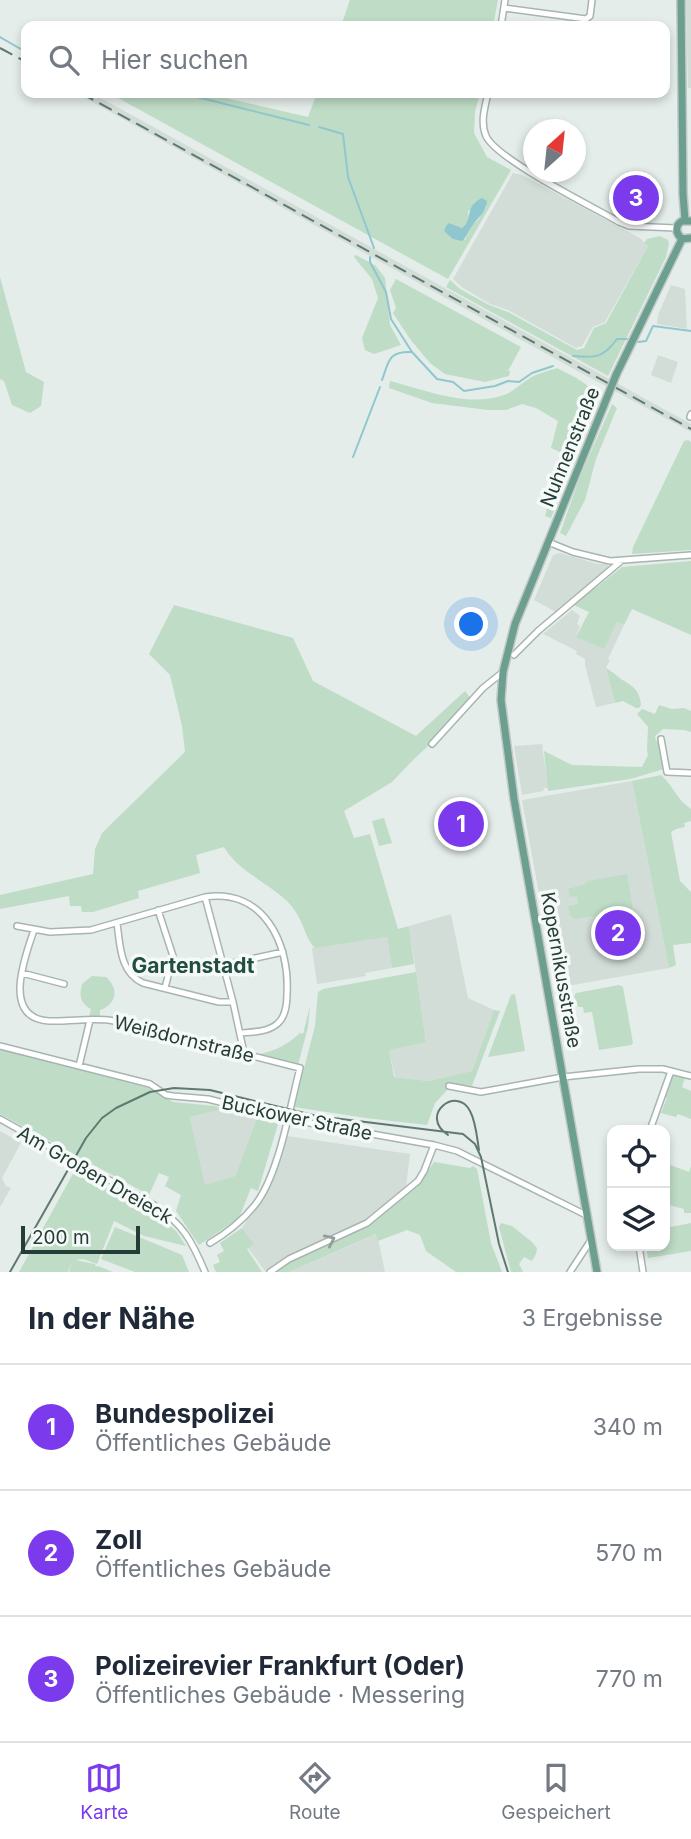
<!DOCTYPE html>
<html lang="de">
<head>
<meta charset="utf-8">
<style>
  :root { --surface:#fff; --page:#f6f6f7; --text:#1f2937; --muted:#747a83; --line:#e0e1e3; --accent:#7c3aed }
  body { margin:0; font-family:Inter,sans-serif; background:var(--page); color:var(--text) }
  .controls { position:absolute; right:21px; bottom:21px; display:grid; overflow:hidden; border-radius:14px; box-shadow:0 4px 10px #0003 }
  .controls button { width:63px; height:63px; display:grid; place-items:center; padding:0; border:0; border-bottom:2px solid var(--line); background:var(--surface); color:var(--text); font:35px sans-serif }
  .compass { position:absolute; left:523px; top:119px; width:63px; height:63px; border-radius:50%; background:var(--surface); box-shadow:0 4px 10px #0003; rotate:27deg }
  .scale { position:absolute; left:21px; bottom:18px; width:119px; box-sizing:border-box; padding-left:7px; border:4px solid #253d36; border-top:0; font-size:19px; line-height:24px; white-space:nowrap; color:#253d36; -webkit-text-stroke:5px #f5f9f7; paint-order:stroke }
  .you { position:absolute; left:472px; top:625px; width:24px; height:24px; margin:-18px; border:5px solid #fff; border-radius:50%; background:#1a73e8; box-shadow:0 0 0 10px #1a73e833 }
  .badge { display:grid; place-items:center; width:46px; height:46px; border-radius:50%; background:var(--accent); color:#fff; font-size:23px; font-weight:700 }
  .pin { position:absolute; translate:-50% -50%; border:4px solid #fff; box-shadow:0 2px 7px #0006 }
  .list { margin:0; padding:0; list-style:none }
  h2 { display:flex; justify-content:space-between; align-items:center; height:91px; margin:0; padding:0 28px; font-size:30px }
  h2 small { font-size:23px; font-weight:400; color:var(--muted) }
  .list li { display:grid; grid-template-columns:46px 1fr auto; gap:21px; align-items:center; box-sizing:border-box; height:126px; padding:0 28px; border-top:2px solid var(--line) }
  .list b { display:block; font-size:26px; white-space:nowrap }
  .list p { margin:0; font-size:23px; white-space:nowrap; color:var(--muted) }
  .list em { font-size:23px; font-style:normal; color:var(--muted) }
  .icon { flex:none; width:38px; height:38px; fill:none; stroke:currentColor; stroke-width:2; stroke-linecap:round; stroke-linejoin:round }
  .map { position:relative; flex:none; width:691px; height:1272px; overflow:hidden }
  .search { position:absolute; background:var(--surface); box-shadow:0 4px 10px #0003; left:21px; right:21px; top:21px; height:77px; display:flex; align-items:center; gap:18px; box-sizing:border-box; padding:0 24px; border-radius:14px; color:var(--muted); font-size:26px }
  .sheet { height:469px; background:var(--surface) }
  nav { display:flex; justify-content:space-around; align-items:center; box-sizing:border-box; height:98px; border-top:2px solid var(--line); background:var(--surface); font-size:19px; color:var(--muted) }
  nav a { display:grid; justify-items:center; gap:4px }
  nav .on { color:var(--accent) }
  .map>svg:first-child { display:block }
</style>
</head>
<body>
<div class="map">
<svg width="691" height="1272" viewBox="0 0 691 1272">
  <rect width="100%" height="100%" fill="#e4ede9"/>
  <!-- built -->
  <path fill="#d3ddd8" d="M686,0H691V88H688Z
    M76,93H91L119,108L691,424V432L572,368Z
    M513,173L522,175L640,238L648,246L605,322L593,327L582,346L576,348L508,310L490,304L463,288L453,279Z
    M671,285L685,289L687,329L657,324L658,315Z
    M658,355L678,362L671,383L651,375Z
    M560,553L598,564H606L608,565V568L556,612L534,600L553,555Z
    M572,610L580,616L577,624L580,626L576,637L617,622L624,625L608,659L610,660L606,668L615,703L596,707L585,665V659L576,654L577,651L543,634Z
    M542,744L548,788H544L543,791L522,795L514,746Z
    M632,781L669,968L556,988L522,800Z
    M451,914L468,998L494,1010L472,1071L428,1081L395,1077L389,1050L426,1041L409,926Z
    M387,937L392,968L365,973L366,976L317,984L312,948Z
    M223,1109L257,1118L235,1176L205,1186L190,1117Z
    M0,1131L21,1143L2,1178L6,1186L11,1188L0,1207Z
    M287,1136L410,1154L406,1187L379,1211L362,1223L279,1261L265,1271L248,1248L253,1244L242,1228L272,1181Z
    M377,1234L385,1272H289Z"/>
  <!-- green -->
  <path fill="#bfdcc6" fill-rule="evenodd" d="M350,0H498L493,26H341Z
    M109,93H204L308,117L317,93H480L475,112L474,133L487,157L511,170L448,279ZM487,206L479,219L472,225L465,240L449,223L462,228L469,219L468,211Z
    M660,236L668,240L669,244L666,257L608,376L446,287L450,280L460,289L489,305L508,312L577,350L584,348L594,328L606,323L648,246L644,243L647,239Z
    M356,255L376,266L385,278L390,325L401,345L374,354L365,350L362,338L378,298L372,279L354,257Z
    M0,277L26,372L44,382L41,406L30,413L12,405L4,381L0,379Z
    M396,279L521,347L508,371H510L509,376L485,382L445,374L430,363L410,339L393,313L396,308L390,290Z
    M557,368C573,377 596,384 597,404L551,518L545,516L562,453L551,448L558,421L536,408L522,404L506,410H488L432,403L389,388L390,381C425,390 468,408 504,395C513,392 519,385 527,380C535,374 548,371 557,368Z
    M612,404L617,408L596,459L585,500L566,536L560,533L580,477Z
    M688,440L691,442V550L632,554L633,547L684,441Z
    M691,561V635L632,609L624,625L617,622L604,649L576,637L589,612L574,605L595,586L597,587L622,567Z
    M174,605L293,638L313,681L416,736L465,691L474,703L413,760L392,782L344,811L354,838L370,834L398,929L409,926L414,964L392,968L387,937L315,948C308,941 306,933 302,924C299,916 293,907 287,901C267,882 238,871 224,847L196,855L200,873L138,891L139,898L93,912H82L81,906H70L69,896L0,909V895L93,874L95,849L102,833L185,752L182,726L170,675L149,654Z
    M606,668C610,670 613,673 616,675C629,686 639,685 641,705L639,708H636L623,701L615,703Z
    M659,705L672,709L684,708L691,711V732L684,730L663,729L655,736L656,741L660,742L664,769L630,779L548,791L544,751L572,765L642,767L648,755L647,751L648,727L637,714L642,709L655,714Z
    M661,775C673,785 676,799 691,809V821L684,823L685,827L676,829L671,832L680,881L691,892V943L673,945L676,965L669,968L632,781Z
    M384,818L392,843L379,846L372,821Z
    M627,874L633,910L575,919L570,916L568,906L578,904L577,896L570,897L568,889L583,885L588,881Z
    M416,972L426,1042L389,1050L394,1077L428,1081L472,1071L494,1010L500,1011L472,1086L453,1084L435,1103L427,1125L366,1118L294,1107L315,1026L318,992L323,989Z
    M92,976L106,977C119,988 117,1004 100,1010V1017L89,1018L91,1009C80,1003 79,996 82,984Z
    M619,985L623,987L633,1043L631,1045L599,1050L592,1012L584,1013L583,1007H578L574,996L576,993Z
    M515,994L525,1051L488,1057L511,995Z
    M310,1006L308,1027L298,1065L260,1055V1054C277,1050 287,1045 300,1033L303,1034Z
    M0,1050L149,1088L173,1102L215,1106L223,1109L190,1117L205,1185L235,1176L257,1118L278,1124L258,1191L251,1188L239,1218L199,1245L176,1211L181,1195L165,1186L169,1177L159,1173L149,1195L0,1114Z
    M673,1075L685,1078L682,1087L691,1091V1119L678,1114L676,1117L661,1113L667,1098L664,1097Z
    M434,1162L470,1168L473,1166L477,1169L491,1243L502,1272H456L426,1251L420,1235L407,1230L378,1241L376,1234L289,1272H276L281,1267L368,1226L421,1181Z
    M665,1163L689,1172L691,1166V1213H684V1209L665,1204Z
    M75,1170L162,1219L176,1231L186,1246L144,1236L114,1221L97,1264L83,1259L75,1260L95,1264L96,1267L98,1266L113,1272H69L72,1262L68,1272H19Z
    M501,1223L512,1226L532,1242L537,1248L536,1254L532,1261L524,1257L519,1264L523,1272H511L499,1227Z
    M691,1223V1251L648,1258L646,1246H665V1228Z
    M115,1227L182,1255L189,1272H135L101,1259Z
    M242,1228L254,1244L247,1249L262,1272H216L213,1265L220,1262L217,1255L224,1251L220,1243Z"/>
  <!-- water -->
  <path fill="#90c7ce" d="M482,198L487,201C485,215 478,217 472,226C468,232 467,237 462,241L453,239L444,231L446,226L449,223L462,228C475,216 463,208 482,198Z"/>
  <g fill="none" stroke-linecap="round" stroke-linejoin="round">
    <!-- stream -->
    <path stroke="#90c7ce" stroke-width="2" d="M0,37L26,52
      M181,93L309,125
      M319,127L343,134L348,177L374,248
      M370,257V262L386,292L391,319L412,352L437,379L453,382L464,391L495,386L508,381L519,382L532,373L553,366
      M638,342L646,341L653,326L691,331
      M573,356C596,358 603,358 617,339H627
      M382,380C389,361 388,351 412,352
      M353,457L380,387"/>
    <!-- minor casing -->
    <g stroke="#a7b5b0" stroke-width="8">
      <path id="minor" d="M504,8L586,19L590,16L592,0
        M501,26L505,0
        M488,93C485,107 480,122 486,136C496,159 593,207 619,222L629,226L676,228
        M690,417L691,414
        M548,542L573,552L610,561L691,555
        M514,655L538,631L621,561
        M661,739L667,772L691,773
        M432,744L483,688L503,672
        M205,897L233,1002L244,1053
        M158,910L173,956L165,988
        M117,923C120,945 120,973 143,983L219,1002H233
        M17,926L50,932L91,930L205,897C264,888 290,944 287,994C287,1004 286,1017 277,1024C268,1032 252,1032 241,1033
        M34,930C25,957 1,1018 49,1021C71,1022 93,1017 114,1021L300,1068C290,1106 279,1175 255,1205C242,1221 227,1233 210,1243
        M224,965L283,952
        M22,973L64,984
        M0,1046L150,1084L166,1095L173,1096L208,1099L287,1119L434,1145L457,1151L586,1215
        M79,1066L90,1020
        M449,1086L481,1092L563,1077L639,1069H663L691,1076
        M0,1119L154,1205C183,1224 192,1241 205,1272
        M650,1130L671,1071
        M639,1246L643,1272
        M270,1272L289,1259L367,1223L418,1181L424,1171L434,1145
        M570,1272L591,1240"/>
    </g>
    <!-- major casing -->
    <g stroke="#c2c9c7" stroke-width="10">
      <path id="major" d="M681,0L683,194L685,220
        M691,221H682C675,225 675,233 682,239L691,238
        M616,375L682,239
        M597,1272L514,799L501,700L503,672L515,624L604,405"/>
    </g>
    <!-- minor -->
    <use href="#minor" stroke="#fff" stroke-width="5"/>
    <!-- major -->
    <use href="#major" stroke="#6c9f90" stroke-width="7"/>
    <!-- tram -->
    <path stroke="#5f7971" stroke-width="2" d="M448,1135C418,1115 457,1085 470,1111C476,1122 477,1138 479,1150
      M10,1272L86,1138L102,1118L116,1108L150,1092L174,1088L210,1090L317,1116L463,1134L475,1144L481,1157L499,1244L508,1272"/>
    <!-- rail -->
    <path stroke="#5f7971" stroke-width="2" stroke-dasharray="14 7" stroke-linecap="butt" d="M0,48L26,62
      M81,93L691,429"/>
    <!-- major-bridge casing -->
    <g stroke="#c2c9c7" stroke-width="10" stroke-linecap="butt">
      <path id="major-bridge" d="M604,405L616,375"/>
    </g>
    <!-- major-bridge -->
    <use href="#major-bridge" stroke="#6c9f90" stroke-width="7"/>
  </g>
  <!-- one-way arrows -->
  <defs><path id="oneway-chevron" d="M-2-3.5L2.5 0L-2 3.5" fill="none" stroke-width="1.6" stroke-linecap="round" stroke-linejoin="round" transform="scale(1.75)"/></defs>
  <use stroke="#929e9a" href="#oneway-chevron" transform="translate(330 1240) rotate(-25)"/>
  <g text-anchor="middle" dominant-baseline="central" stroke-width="7" stroke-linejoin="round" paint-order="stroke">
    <!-- street labels -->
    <g font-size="19" fill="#253d36" stroke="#f5f9f7">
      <text transform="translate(570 447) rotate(-68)">Nuhnenstraße</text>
      <text transform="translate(561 970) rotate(80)">Kopernikusstraße</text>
      <text transform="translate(184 1039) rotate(14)">Weißdornstraße</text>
      <text transform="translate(297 1118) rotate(12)">Buckower Straße</text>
      <text transform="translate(95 1175) rotate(30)">Am Großen Dreieck</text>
    </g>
    <!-- neighbourhood labels -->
    <g font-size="21" font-weight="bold" fill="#224e42" stroke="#f5f9f7">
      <text x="193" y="965">Gartenstadt</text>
    </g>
  </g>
</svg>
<div class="controls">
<button><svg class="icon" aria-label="locate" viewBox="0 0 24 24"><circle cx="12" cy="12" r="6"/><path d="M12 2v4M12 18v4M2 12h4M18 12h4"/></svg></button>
<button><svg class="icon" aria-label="layers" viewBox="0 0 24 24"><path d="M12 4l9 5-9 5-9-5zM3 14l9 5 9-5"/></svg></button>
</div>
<svg class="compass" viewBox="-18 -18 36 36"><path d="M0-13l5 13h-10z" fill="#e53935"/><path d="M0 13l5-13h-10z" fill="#747a83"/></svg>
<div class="scale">200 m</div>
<div class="you"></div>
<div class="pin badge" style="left:461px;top:824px">1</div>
<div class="pin badge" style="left:618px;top:933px">2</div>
<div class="pin badge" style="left:636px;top:198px">3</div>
<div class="search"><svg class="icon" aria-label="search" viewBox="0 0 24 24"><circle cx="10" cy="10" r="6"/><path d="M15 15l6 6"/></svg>Hier suchen</div>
</div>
<section class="sheet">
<h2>In der Nähe<small>3 Ergebnisse</small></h2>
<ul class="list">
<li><span class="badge">1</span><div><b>Bundespolizei</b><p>Öffentliches Gebäude</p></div><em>340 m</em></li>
<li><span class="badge">2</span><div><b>Zoll</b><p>Öffentliches Gebäude</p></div><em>570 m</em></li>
<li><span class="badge">3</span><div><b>Polizeirevier Frankfurt (Oder)</b><p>Öffentliches Gebäude · Messering</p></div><em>770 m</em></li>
</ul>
</section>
<nav>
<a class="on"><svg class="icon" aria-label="map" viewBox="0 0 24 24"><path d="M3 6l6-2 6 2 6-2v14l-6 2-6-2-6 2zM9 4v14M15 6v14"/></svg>Karte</a>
<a><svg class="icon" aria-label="directions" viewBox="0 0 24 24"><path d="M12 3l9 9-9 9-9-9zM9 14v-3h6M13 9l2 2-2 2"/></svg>Route</a>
<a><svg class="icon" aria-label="saved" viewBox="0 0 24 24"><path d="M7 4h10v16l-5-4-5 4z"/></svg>Gespeichert</a>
</nav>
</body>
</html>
